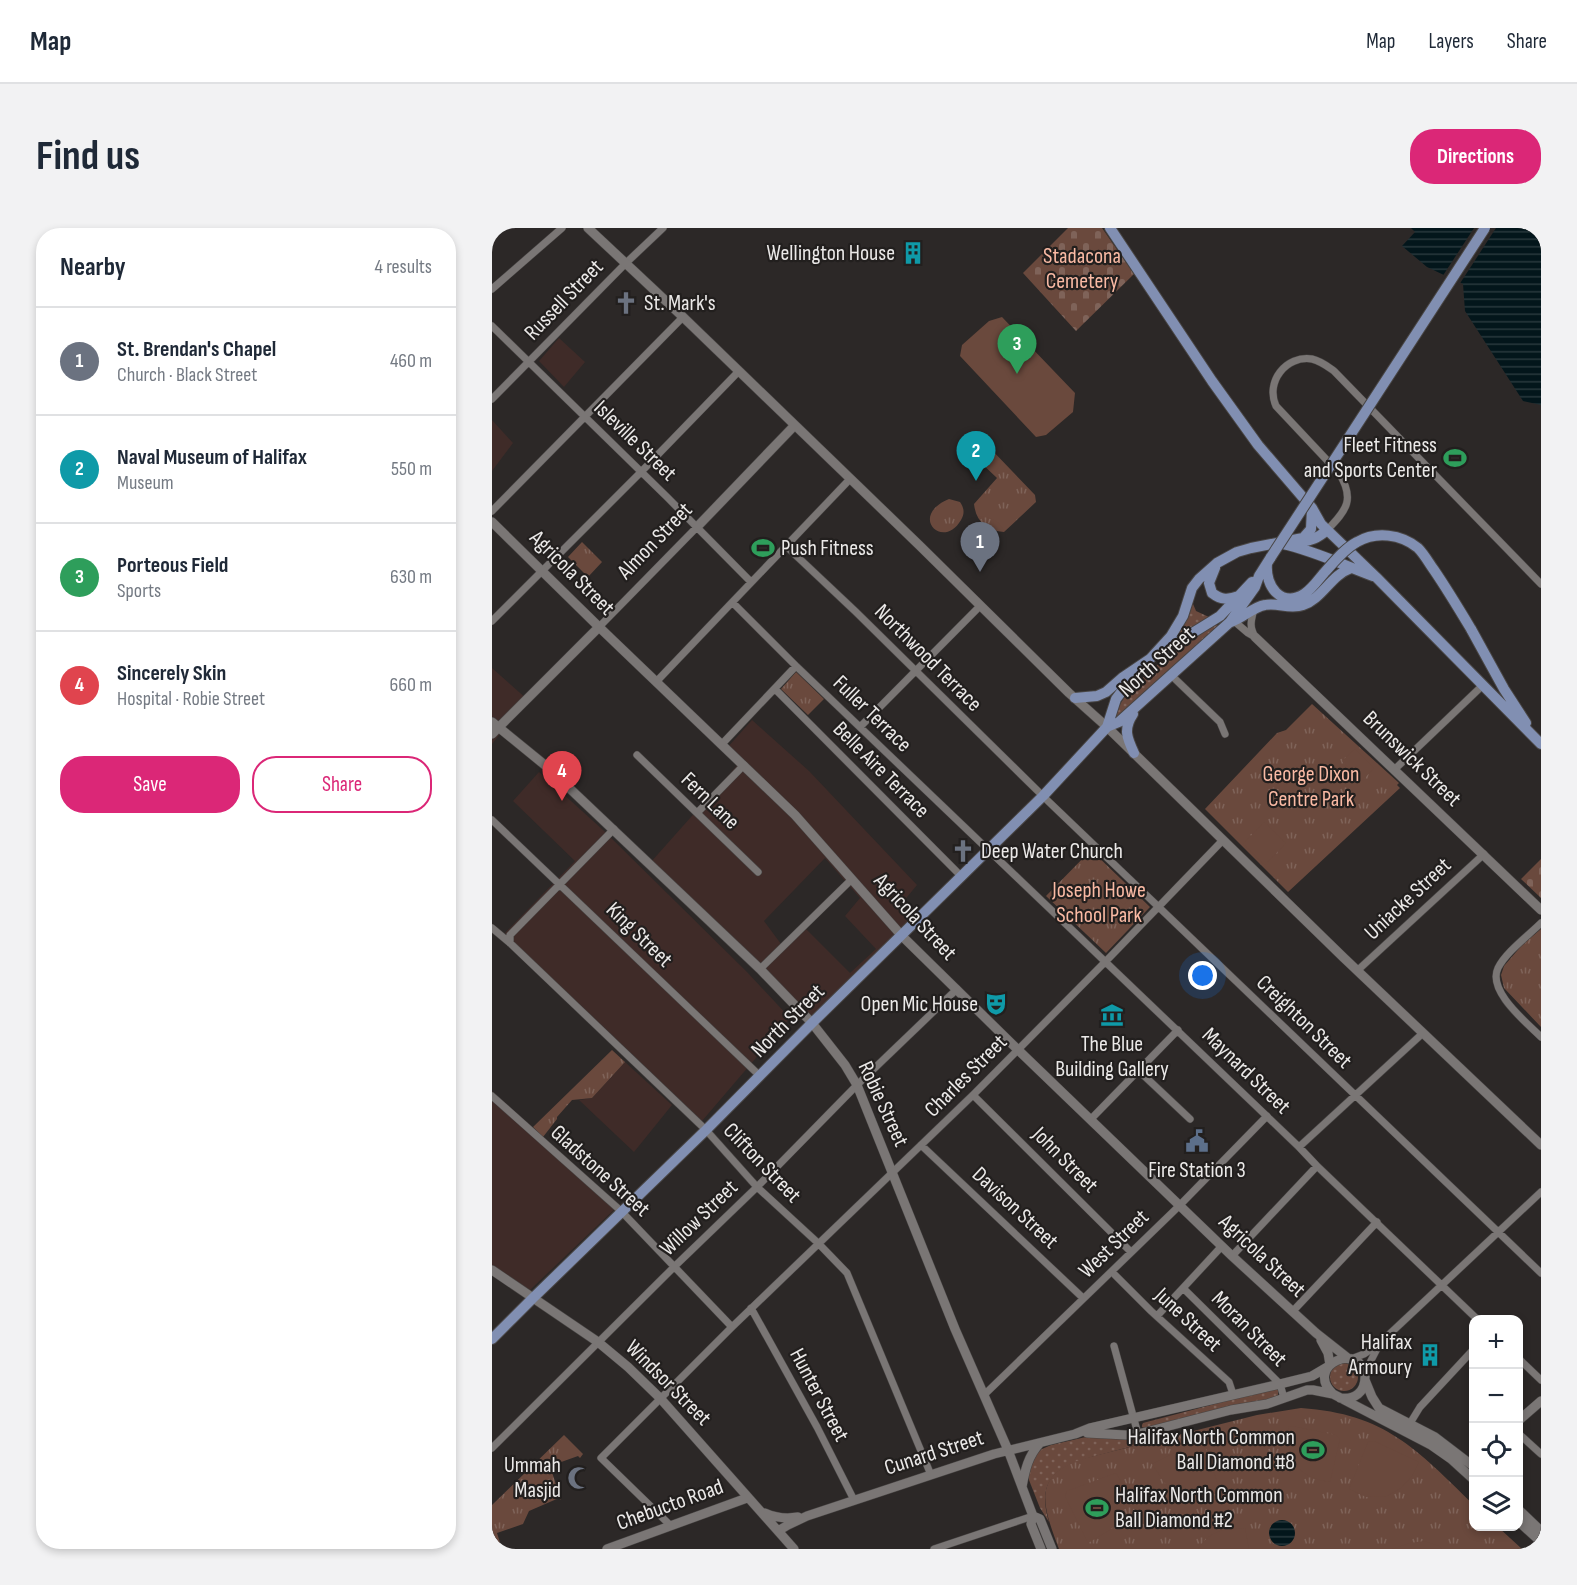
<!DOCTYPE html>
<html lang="en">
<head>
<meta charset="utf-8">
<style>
  :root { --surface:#fff; --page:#f2f2f3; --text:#1f2937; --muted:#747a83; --line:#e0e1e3; --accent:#db2777 }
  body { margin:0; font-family:"Sofia Sans Condensed",sans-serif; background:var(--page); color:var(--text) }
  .controls { position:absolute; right:18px; bottom:18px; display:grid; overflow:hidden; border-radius:12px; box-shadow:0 3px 9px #0003 }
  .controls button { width:54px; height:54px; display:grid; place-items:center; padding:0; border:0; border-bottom:2px solid var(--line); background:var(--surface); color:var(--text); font:30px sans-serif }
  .you { position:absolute; left:711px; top:748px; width:21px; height:21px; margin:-15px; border:4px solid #fff; border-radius:50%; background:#1a73e8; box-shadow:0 0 0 9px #1a73e833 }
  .badge { display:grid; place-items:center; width:39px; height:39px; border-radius:50%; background:var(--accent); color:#fff; font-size:20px; font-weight:700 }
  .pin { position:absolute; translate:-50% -50px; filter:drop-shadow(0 2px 3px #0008) }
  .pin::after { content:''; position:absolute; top:32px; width:21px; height:18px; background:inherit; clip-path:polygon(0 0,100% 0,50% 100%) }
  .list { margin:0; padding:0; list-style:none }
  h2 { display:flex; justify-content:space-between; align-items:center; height:78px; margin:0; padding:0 24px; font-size:26px }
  h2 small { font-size:20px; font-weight:400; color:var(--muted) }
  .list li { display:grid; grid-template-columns:39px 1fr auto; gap:18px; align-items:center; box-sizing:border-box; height:108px; padding:0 24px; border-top:2px solid var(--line) }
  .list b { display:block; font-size:22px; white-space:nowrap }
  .list p { margin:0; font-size:20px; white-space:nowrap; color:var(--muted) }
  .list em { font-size:20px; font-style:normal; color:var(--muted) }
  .actions { display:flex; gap:12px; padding:18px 24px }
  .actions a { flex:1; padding:14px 0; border:2px solid var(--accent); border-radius:24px; text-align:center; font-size:21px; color:var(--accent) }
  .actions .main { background:var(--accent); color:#fff }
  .icon { flex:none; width:33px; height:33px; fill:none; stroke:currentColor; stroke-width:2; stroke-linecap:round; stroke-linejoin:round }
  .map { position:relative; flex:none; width:1049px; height:1321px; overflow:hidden; border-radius:24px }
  header { display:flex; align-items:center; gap:36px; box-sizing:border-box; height:84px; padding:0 30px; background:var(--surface); border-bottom:2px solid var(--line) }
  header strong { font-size:28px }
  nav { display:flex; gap:33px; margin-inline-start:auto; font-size:21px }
  .intro { display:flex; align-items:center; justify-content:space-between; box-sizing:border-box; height:144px; padding:0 36px }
  h1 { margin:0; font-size:42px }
  .button { padding:15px 27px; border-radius:24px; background:var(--accent); color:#fff; font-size:21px; font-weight:700 }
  main { display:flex; gap:36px; padding:0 36px }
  aside { flex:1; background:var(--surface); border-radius:24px; box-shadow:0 3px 9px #0003 }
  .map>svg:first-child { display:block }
</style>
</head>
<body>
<header>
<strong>Map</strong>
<nav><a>Map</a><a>Layers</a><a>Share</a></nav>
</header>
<div class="intro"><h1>Find us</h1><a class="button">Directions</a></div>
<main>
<aside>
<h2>Nearby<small>4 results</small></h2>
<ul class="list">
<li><span class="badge" style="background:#6b7280">1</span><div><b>St. Brendan's Chapel</b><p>Church · Black Street</p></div><em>460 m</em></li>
<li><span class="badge" style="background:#0f9aa8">2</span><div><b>Naval Museum of Halifax</b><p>Museum</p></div><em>550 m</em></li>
<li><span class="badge" style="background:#2e9e5b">3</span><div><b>Porteous Field</b><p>Sports</p></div><em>630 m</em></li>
<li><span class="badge" style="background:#e0444e">4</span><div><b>Sincerely Skin</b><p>Hospital · Robie Street</p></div><em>660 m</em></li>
</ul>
<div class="actions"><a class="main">Save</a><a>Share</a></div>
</aside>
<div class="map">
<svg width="1049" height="1321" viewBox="0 0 1049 1321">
  <defs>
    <pattern id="grass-dots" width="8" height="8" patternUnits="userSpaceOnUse" patternTransform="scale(1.5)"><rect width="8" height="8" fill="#6a493d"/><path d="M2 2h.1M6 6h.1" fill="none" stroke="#7f6359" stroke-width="1.8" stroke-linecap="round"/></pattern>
    <pattern id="cemetery-stones" width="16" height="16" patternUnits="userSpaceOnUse" patternTransform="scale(1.5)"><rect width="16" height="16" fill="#6a493d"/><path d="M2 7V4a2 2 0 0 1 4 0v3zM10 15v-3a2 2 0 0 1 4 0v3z" fill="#7f6359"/></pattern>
    <pattern id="park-tufts" width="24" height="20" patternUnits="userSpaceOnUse" patternTransform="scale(1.5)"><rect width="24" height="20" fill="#6a493d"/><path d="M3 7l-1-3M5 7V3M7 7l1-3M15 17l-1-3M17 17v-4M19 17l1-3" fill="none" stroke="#7f6359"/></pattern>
    <pattern id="water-rules" width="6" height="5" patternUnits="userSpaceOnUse" patternTransform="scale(1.5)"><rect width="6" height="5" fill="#03161b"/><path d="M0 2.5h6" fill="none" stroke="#28383c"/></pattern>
  </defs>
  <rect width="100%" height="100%" fill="#2c2827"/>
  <!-- commercial -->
  <path fill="#3f2b28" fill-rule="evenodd" d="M67,110L93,134L72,159L47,133Z
    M0,192L21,215L0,243Z
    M0,440L36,472L18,490L7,491L8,506L0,516Z
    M260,492L317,543L425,657L411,674L421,686L425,694L319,798L158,635L248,534L234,521ZM333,630L368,670L353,688L384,721L358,745L311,698L292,720L272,693Z
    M47,544L111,602L255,744L298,790L210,893L78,767L19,713L13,705L83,633L21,573Z
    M133,834L180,877L142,924L87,872L100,870Z
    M0,863L127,977L37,1063L0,1038Z"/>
  <!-- grass -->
  <path fill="url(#grass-dots)" d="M699,371L704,383L717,389L686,409L684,407Z
    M724,395L726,398L624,491C624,459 699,412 724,395Z
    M838 1149a14 14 0 1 1 28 0a14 14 0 1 1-28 0Z
    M783,1160L786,1162V1167L782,1171L652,1200L650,1199V1197L651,1195Z
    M664,1206L657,1214C641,1218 626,1222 611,1226C572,1236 542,1246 557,1294L548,1280L537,1252V1244L544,1226L550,1221L559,1217L598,1208L647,1209Z"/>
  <!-- cemetery -->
  <path fill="url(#cemetery-stones)" d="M576,0H610L642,46L584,103L531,45Z
    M1049,631V670L1029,651Z"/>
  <!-- park -->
  <path fill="url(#park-tufts)" d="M486,213L496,218L543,267L544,274L512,304C495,303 484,294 482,276L505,250L468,215Z
    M457,271L468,274C472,280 473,285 469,292C451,323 416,288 457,271Z
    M90,314L110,334L96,349L76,329Z
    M304,444L332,471L316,487L289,461Z
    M820,476L907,555L905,557L908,560L796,664L713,581L785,505L794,502Z
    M599,622L658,679L614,725L554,668Z
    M1049,701V799L1012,760L1009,747L1012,738L1030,717Z
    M120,822L133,834L100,870L80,872L65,889V891L51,909L41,899Z
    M809,1180C894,1186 924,1221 981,1276V1298L1006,1299L1030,1321H567C551,1278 538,1246 594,1230L765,1187Z
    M72,1207L91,1226L88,1230L86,1228L58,1238L69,1272L67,1270L37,1283L31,1296L5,1305L10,1321H0V1277Z"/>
  <!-- pitch -->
  <path fill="#6a493d" d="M510,89L583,165L581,184L554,207L544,209L468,128L470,117L497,93Z
    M863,521L882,540L870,553L850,533Z
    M772,594L794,615L773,637L751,616Z
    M626,654L640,668L632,677L617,662Z
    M797,1198L805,1199L844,1207L848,1211L838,1254C804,1249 794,1231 797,1198Z
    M706,1213L712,1216L728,1262L720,1267L703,1270L688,1265L677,1261L660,1236Z
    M882,1213L927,1234L920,1248L909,1260L895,1268L874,1269L857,1261L876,1214Z
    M624,1245L634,1262L633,1274L629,1289L618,1302L596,1315L573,1268L575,1263Z
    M753,1300L757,1321H706C719,1302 731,1301 753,1300Z
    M932,1313L947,1318L950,1321H900L918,1315Z"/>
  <!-- water -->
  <path fill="url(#water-rules)" d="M919,0H1049V177L1031,173L973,83L971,56L935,39L910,18L923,4Z
    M777 1305a13 13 0 1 1 26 0a13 13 0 1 1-26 0Z"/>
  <!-- pier -->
  <path fill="#2c2827" d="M982,0H1004L967,57L950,49Z"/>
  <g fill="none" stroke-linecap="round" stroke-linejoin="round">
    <!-- street casing -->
    <g stroke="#484544" stroke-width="8">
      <path id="street" d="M0,61L70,0
        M0,98L175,269L259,354
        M0,171L134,35L171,0
        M0,283L191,89
        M835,302C855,282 863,271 847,245L784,178C773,154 794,127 820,131C829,133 835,138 842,143L1049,356
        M294,318L364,384L557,574L1049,1045
        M241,375L304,438L807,919L825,938L986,1092
        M762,381C759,393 757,398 763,409
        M0,393L149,244L247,143
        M742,393L756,405L763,409
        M107,399L205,299
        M680,448L728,494L733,506
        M164,454L358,251
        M283,461L470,649
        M368,499L488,378
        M230,516L304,438
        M145,527L266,644
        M902,542L990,458
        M205,585L252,537
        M0,592L268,848
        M1049,695C1036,708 1014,724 1006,740C995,763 1034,794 1049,809
        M0,700L18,715L214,902L265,959L326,1015L355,1045L439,1247
        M18,715V707L122,601
        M268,741L360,651
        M866,742L992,626
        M646,842L698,891
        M481,867L639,1024
        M0,868L129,983L240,1099
        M599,891L686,802
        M429,917L591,1070
        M807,919L931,805
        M740,1028L825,938
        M623,1047L659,1083L737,1154L741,1166
        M691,1060L780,1148L788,1156L792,1170
        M259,1080L325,1199L362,1272
        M801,1083L885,994
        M665,1088L730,1018
        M622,1118L646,1206
        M1026,1130L1049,1152
        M859,1131L872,1126L888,1115L1049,964
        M872,1146L887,1117
        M492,1167L687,978L775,888
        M917,1197L928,1179L981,1122
        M1026,1205L1049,1226
        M0,1220L183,1038L265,959L365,857L465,761
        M178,1297L109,1230L240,1099L481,867L618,729L731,612
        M442,1321L541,1288"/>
    </g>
    <!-- secondary casing -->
    <g stroke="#484544" stroke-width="10">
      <path id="secondary" d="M96,0L191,89L427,317L577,465L615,499L852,730L1049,917
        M0,294L107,399L303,587L410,708L521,817L740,1028L824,1105L857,1131
        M205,299L302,198
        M763,409L1049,682
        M0,494L54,538L268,741L320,795L353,837L365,857L463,1101L516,1222L541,1288L539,1296L549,1321
        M0,506L107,399
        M0,1042L106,1114L136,1139L168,1170L302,1321
        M829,1112L836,1125L838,1137
        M873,1152L880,1169L887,1180L943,1209L981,1238
        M848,1170C855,1171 861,1170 866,1166C871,1162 873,1155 873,1149C870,1112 811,1137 841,1166L939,1217L959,1231L981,1251
        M1026,1193L1049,1173
        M595,1205L634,1207L646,1206L739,1182L775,1176L815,1162H821L841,1166
        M530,1259C533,1242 536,1228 548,1215
        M1026,1281L1049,1303
        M273,1285C284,1290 294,1291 306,1289
        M541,1288L548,1291L560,1321
        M1026,1293L1049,1314
        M286,1303L296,1297L315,1288L502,1226L583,1206L598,1200L788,1156L820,1148L837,1138
        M115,1321L255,1270"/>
    </g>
    <!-- primary casing -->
    <g stroke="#484544" stroke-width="12">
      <path id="primary" d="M618,0L720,153L766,217L820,280L829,296L884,349L1049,516
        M806,314C819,313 826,310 835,302
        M791,316C823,323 851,337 881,348
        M775,336C773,358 789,380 812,366C820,361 826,352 832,345
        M723,340L717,355L720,365C729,372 736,372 747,368
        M739,394C751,390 761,379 773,377C786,374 797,382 811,377C830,371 839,347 859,340
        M979,401L1012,461L1034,495
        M668,425L728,388L760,354
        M583,470L605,468L614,464L630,450L658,431L679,408L691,388L700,360L707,351L725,335L745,324L759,320L811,310L819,301L820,280
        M641,486C631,501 635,510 642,525
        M615,499L624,471L643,446
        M0,1111L41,1070L214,902L320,795L551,568L615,499L627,494L738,394L763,359L767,348L779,329"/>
    </g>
    <!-- street -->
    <use href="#street" stroke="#7a7675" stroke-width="7"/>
    <!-- secondary -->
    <use href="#secondary" stroke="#7a7675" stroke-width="9"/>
    <!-- primary -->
    <use href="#primary" stroke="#818fb2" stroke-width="10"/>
    <!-- primary-bridge casing -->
    <g stroke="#484544" stroke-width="12" stroke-linecap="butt">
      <path id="primary-bridge" d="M779,329L993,0
        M832,345C842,334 852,321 865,314C884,303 909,306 926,320C932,326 937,335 942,342C955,361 967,381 979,401"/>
    </g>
    <!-- primary-bridge -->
    <use href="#primary-bridge" stroke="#818fb2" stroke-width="10"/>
  </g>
  <!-- icons -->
  <defs>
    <g id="building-bare" transform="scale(1.8)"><path d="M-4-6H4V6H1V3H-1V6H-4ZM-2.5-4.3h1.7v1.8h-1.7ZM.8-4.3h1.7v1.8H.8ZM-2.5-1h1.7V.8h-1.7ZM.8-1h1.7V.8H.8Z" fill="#0f9aa8" stroke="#221f1e" stroke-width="2.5" paint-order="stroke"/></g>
    <g id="church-bare" transform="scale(1.8)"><path d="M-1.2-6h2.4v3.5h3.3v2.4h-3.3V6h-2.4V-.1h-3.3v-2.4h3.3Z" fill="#6b7280" stroke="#221f1e" stroke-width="2.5" paint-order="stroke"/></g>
    <g id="stadium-bare" transform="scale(1.8)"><path d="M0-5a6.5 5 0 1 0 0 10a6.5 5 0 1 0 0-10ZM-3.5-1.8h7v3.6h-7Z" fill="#2e9e5b" stroke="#221f1e" stroke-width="2.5" paint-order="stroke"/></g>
    <g id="theatre-bare" transform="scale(1.8)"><path d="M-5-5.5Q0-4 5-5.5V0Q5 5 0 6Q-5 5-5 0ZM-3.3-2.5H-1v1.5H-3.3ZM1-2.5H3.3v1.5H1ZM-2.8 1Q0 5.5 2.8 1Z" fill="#0f9aa8" stroke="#221f1e" stroke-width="2.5" paint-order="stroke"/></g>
    <g id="museum-bare" transform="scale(1.8)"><path d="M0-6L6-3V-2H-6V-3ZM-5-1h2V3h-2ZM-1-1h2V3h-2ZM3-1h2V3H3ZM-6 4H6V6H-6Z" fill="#0f9aa8" stroke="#221f1e" stroke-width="2.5" paint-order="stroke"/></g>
    <g id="civic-bare" transform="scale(1.8)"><path d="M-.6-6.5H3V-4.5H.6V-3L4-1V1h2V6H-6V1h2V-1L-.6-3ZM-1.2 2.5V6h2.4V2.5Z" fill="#5c6f8a" stroke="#221f1e" stroke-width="2.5" paint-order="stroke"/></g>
    <g id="mosque-bare" transform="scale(1.8)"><path d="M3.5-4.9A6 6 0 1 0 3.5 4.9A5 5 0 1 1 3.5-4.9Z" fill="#6b7280" stroke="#221f1e" stroke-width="2.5" paint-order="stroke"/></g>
  </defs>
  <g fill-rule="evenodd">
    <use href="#building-bare" x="421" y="25"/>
    <use href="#church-bare" x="134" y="75"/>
    <use href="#stadium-bare" x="963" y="230"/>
    <use href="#stadium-bare" x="271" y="320"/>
    <use href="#church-bare" x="471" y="623"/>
    <use href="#theatre-bare" x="504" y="776"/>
    <use href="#museum-bare" x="620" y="787"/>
    <use href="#civic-bare" x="705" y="913"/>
    <use href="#building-bare" x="938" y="1127"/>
    <use href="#stadium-bare" x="821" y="1222"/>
    <use href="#mosque-bare" x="87" y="1250"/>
    <use href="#stadium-bare" x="605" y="1280"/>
  </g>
  <g text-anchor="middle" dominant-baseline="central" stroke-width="4.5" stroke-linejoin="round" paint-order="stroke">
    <!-- poi labels -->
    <g font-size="22" fill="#ebe9e8" stroke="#221f1e" text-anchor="end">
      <text x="403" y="25">Wellington House</text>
      <text x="152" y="75" text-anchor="start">St. Mark's</text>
      <text x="945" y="217">Fleet Fitness<tspan x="945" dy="25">and Sports Center</tspan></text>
      <text x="289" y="320" text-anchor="start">Push Fitness</text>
      <text x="489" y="623" text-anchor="start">Deep Water Church</text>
      <text x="486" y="776">Open Mic House</text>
      <text x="620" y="816" text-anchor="middle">The Blue<tspan x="620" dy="25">Building Gallery</tspan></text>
      <text x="705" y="942" text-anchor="middle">Fire Station 3</text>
      <text x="920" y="1114">Halifax<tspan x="920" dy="25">Armoury</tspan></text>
      <text x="803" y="1209">Halifax North Common<tspan x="803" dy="25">Ball Diamond #8</tspan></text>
      <text x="69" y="1237">Ummah<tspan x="69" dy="25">Masjid</tspan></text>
      <text x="623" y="1267" text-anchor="start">Halifax North Common<tspan x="623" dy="25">Ball Diamond #2</tspan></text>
    </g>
    <!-- park labels -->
    <g font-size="22" fill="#fabaa4" stroke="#221f1e">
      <text x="590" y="28">Stadacona<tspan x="590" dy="25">Cemetery</tspan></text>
      <text x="819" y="546">George Dixon<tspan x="819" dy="25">Centre Park</tspan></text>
      <text x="607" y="662">Joseph Howe<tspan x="607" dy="25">School Park</tspan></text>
    </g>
    <!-- street labels -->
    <g font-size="22" fill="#ebe9e8" stroke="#221f1e">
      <text transform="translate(72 72) rotate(-46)">Russell Street</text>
      <text transform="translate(143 213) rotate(44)">Isleville Street</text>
      <text transform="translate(163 313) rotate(-46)">Almon Street</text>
      <text transform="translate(80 345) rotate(45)">Agricola Street</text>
      <text transform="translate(436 430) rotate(45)">Northwood Terrace</text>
      <text transform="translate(665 434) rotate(-42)">North Street</text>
      <text transform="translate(380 486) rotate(44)">Fuller Terrace</text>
      <text transform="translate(920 531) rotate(44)">Brunswick Street</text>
      <text transform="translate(389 542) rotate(45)">Belle Aire Terrace</text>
      <text transform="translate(218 573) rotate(44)">Fern Lane</text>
      <text transform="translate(916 671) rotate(-43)">Uniacke Street</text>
      <text transform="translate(423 689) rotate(47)">Agricola Street</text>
      <text transform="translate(147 707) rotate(44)">King Street</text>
      <text transform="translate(296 793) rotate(-45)">North Street</text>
      <text transform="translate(812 794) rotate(44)">Creighton Street</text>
      <text transform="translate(754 843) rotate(44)">Maynard Street</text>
      <text transform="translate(474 848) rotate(-45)">Charles Street</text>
      <text transform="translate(391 876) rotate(65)">Robie Street</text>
      <text transform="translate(573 932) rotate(45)">John Street</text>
      <text transform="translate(270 935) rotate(46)">Clifton Street</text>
      <text transform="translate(108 943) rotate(42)">Gladstone Street</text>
      <text transform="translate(523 980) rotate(43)">Davison Street</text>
      <text transform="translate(207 990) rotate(-44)">Willow Street</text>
      <text transform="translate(622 1016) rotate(-44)">West Street</text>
      <text transform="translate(770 1028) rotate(43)">Agricola Street</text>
      <text transform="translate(696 1092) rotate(43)">June Street</text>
      <text transform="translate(757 1101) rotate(45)">Moran Street</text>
      <text transform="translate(176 1155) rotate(45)">Windsor Street</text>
      <text transform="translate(327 1167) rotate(62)">Hunter Street</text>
      <text transform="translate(442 1225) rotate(-18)">Cunard Street</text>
      <text transform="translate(178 1277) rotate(-20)">Chebucto Road</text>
    </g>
  </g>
</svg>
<div class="controls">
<button>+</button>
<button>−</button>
<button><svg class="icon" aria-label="locate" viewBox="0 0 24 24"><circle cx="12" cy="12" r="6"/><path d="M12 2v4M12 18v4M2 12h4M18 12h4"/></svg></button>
<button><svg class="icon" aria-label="layers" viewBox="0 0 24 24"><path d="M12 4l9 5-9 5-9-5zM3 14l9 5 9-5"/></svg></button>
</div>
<div class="you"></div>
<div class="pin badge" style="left:488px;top:344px;background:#6b7280">1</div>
<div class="pin badge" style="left:484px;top:253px;background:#0f9aa8">2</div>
<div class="pin badge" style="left:525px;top:146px;background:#2e9e5b">3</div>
<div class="pin badge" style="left:70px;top:573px;background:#e0444e">4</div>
</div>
</main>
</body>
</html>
